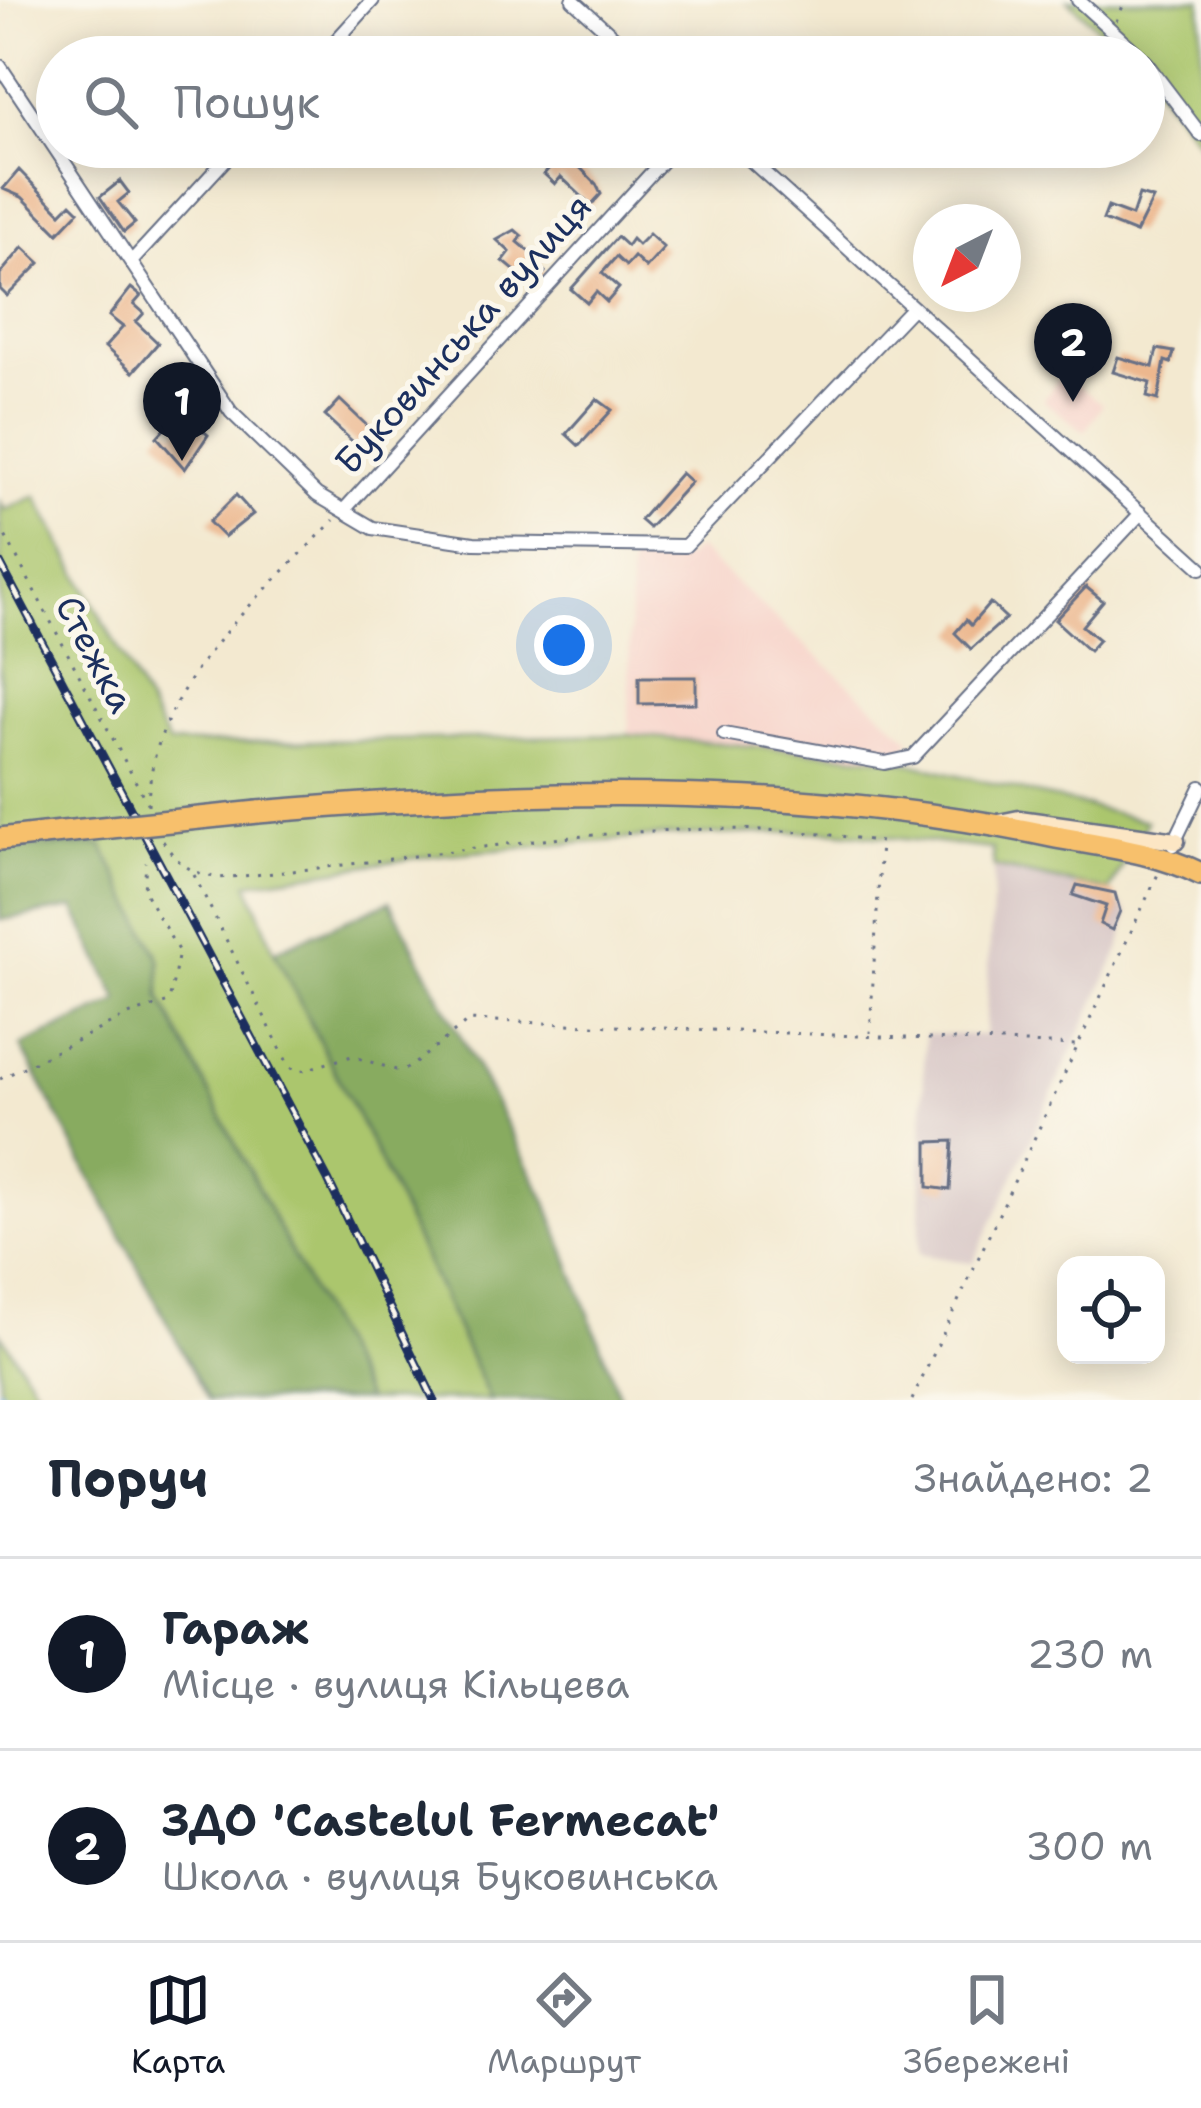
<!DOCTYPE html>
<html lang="uk">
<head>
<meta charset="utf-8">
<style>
  :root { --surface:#fff; --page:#f2f2f3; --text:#1f2937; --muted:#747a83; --line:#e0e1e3; --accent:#111827 }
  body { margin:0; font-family:"Shantell Sans",sans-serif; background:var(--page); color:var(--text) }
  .controls { position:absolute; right:36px; bottom:36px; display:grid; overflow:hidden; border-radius:24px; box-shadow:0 6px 30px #0003 }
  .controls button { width:108px; height:108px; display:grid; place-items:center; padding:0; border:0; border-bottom:3px solid var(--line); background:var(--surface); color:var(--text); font:60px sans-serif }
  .compass { position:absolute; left:913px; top:204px; width:108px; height:108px; border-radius:50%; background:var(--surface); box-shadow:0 6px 30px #0003; rotate:222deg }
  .you { position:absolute; left:564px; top:645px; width:42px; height:42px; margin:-30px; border:9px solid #fff; border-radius:50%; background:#1a73e8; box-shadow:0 0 0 18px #1a73e833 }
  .badge { display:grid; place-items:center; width:78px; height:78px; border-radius:50%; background:var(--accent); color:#fff; font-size:39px; font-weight:700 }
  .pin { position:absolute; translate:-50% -99px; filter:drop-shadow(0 3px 6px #0008) }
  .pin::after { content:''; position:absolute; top:63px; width:42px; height:36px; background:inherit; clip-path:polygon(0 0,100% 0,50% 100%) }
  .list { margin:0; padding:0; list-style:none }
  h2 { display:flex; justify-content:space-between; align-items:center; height:156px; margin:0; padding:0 48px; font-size:51px }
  h2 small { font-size:39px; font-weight:400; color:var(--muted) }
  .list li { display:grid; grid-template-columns:78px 1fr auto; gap:36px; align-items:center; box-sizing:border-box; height:192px; padding:0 48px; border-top:3px solid var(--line) }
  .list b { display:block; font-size:45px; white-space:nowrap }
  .list p { margin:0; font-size:39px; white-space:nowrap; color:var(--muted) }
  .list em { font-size:39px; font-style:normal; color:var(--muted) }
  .icon { flex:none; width:66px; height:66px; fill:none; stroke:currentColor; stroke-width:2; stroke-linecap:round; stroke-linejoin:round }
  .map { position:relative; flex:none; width:1201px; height:1400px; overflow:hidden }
  .search { position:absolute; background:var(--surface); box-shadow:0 6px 30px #0003; left:36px; right:36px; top:36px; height:132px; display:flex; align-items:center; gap:30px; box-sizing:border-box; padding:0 42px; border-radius:66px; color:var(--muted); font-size:45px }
  .sheet { height:540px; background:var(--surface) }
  nav { display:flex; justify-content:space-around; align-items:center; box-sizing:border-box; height:168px; border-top:3px solid var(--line); background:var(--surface); font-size:33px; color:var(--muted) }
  nav a { display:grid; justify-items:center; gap:6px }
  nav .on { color:var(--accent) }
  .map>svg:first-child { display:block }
</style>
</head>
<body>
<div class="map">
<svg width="1201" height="1400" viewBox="0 0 1201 1400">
  <rect width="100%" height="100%" fill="#fbf7ec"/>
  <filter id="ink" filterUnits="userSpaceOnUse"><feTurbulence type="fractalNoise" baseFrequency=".00833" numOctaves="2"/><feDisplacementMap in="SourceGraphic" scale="24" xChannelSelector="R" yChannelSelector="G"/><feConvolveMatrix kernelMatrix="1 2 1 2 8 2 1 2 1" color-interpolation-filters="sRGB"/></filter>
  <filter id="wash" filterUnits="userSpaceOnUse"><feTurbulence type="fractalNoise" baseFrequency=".004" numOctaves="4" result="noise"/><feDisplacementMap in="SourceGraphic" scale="48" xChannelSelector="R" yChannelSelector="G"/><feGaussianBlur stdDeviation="2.7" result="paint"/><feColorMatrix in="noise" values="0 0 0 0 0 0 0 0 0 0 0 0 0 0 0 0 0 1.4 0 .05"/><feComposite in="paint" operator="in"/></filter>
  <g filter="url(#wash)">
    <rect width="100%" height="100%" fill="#f3e9d0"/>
    <!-- built -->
    <path fill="#f7d1c8" d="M1062,375L1103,404L1085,432L1043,400Z
      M697,548L911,740L893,759L629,735L630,556L686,558Z"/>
    <!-- industrial -->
    <path fill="#d2bfc0" d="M994,867L1109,891L1128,913L1121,946L973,1263L919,1254L925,1034L985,1035Z"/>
    <!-- green -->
    <path fill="#abc66d" stroke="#637a66" stroke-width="3" d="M1068,0H1201V145L1144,73V57H1129Z
      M36,496L169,744L629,735L893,759L1147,821L1109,891L994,867L992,849L834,831L662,836L436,855L248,883L274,951L375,1151L490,1400H367L159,997L160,959L0,848V502L5,510Z
      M0,1333L43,1400H0Z"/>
    <!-- forest -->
    <path fill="#88ab60" stroke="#526d5f" stroke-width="3" d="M102,845L160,959V997L367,1400H208L21,1046L119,1001L74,908L0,920V848Z
      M390,901L546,1200L621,1400H490L375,1151L274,951Z"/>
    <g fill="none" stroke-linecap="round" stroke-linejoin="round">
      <!-- stream -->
      <path stroke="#70a9e0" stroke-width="4.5" d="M0,1391L7,1400"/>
    </g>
    <g id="blocks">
      <!-- building -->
      <path fill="#ecb78e" d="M564,151L596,184L601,194L591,205L561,177L555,184L544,174Z
        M19,170L61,213L71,203L79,211L58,233L22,197L3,189Z
        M120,181L129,193L118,202L135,223L124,232L100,197Z
        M1139,195L1153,199L1136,233L1103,220L1108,207L1132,216Z
        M515,230L522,236L518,242L542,262L538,266L545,272L533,286L503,261L510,252L497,240Z
        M649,234L664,248L646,268L634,257L626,266L616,257L602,273L619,288L607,302L596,292L587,303L571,289L617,237L627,246L632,239L638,245Z
        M23,247L40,263L7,296L0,289V274Z
        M131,288L141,296L134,304L144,313L136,322L158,343L133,372L105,347L123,327L109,316Z
        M1157,349L1174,352L1171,363L1165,361L1158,400L1147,397L1150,383L1113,372L1118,357L1153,367Z
        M597,399L612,410L579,446L566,434Z
        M340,400L379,437L364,452L325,416Z
        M189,418L208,435L185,469L157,437L167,426L175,433Z
        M681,473L691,482L649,528L640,520Z
        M236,495L253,514L224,537L209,522Z
        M1086,587L1103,601L1082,626L1099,640L1089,651L1055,620Z
        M990,603L1006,618L971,649L955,633L966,620L971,625Z
        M639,677H696V703L639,704Z
        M1077,885L1115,893L1120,911L1112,930L1100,924L1106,906L1073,895Z
        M953,1141L950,1190L928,1187V1142Z"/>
    </g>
  </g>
  <g filter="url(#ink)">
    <use href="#blocks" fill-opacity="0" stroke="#677086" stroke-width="3"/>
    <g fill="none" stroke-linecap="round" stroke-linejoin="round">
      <!-- service casing -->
      <g stroke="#677086" stroke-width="10">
        <path id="service" d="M1144,93L1153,74
          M1113,151L1115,147"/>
      </g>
      <!-- minor casing -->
      <g stroke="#677086" stroke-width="16">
        <path id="minor" d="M573,0L636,57
          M1078,0L1141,57
          M321,57L373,0
          M1144,60L1201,135
          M0,66L231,412L317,495L373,528L474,543L685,546L913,307
          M736,147L1201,568
          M131,262L237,147
          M344,510L675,147
          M724,734L885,763L913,757L1141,513
          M1173,845L1201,787"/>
      </g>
      <!-- secondary casing -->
      <g stroke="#677086" stroke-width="21">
        <path id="secondary" d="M999,823L1019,819L1176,841"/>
      </g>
      <!-- trunk casing -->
      <g stroke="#677086" stroke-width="26">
        <path id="trunk" d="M258,812C524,789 789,781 1051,836C1103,846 1154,851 1201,874
          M0,839L43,834"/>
      </g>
      <!-- path -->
      <path stroke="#677086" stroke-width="3" stroke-dasharray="3 9" stroke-linecap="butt" d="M1116,21L1126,0
        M0,526L147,803
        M148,805C151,684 257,601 334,520
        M163,841C178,865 191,873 219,878C437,861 661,804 881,842L870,1033
        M194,875L289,1066L297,1072L352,1056L396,1070L409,1068L469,1020L1075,1045
        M0,1079L128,1015L169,1002L179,952L144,891L146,862
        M912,1400L1158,874"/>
      <!-- service -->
      <use href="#service" stroke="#fff" stroke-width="6"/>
      <!-- minor -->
      <use href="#minor" stroke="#fff" stroke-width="12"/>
      <!-- secondary -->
      <use href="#secondary" stroke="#fce6c4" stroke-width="16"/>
      <!-- trunk -->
      <use href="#trunk" stroke="#f7c06c" stroke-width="21"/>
      <!-- rail casing -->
      <g stroke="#1b2f5e" stroke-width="9">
        <path id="rail" d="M0,563L328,1180L434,1400"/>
      </g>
      <!-- rail -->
      <use href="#rail" stroke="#fbf7ec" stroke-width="4.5" stroke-dasharray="14" stroke-linecap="butt"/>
      <!-- trunk-bridge casing -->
      <g stroke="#677086" stroke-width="26" stroke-linecap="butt">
        <path id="trunk-bridge" d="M43,834L258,812"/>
      </g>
      <!-- trunk-bridge -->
      <use href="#trunk-bridge" stroke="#f7c06c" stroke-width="21"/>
    </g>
  </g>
  <g text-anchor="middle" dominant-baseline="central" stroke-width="10" stroke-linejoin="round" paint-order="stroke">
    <!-- street labels -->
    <g font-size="36" fill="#1b2f5e" stroke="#fbf7ec">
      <text transform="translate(463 334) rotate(-48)">Буковинська вулиця</text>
      <text transform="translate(95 654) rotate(62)">Стежка</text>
    </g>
  </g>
</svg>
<div class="controls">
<button><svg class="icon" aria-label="locate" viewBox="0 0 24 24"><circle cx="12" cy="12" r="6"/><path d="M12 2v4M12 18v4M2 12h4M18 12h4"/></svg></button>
</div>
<svg class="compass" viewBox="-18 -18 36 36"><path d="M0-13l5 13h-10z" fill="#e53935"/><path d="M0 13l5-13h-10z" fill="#747a83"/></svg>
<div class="you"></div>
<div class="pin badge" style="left:182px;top:461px">1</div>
<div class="pin badge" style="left:1073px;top:402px">2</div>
<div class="search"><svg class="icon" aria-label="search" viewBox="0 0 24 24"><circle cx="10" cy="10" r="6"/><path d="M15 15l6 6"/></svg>Пошук</div>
</div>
<section class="sheet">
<h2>Поруч<small>Знайдено: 2</small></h2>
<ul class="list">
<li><span class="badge">1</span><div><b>Гараж</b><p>Місце · вулиця Кільцева</p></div><em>230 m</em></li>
<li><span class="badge">2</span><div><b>ЗДО 'Castelul Fermecat'</b><p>Школа · вулиця Буковинська</p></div><em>300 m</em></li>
</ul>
</section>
<nav>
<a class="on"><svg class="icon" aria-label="map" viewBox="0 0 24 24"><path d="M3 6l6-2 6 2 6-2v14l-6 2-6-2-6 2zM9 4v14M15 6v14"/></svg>Карта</a>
<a><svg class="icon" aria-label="directions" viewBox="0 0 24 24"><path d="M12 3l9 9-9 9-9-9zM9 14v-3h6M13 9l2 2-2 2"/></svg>Маршрут</a>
<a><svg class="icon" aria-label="saved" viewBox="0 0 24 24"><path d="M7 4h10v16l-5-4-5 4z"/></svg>Збережені</a>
</nav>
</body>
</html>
